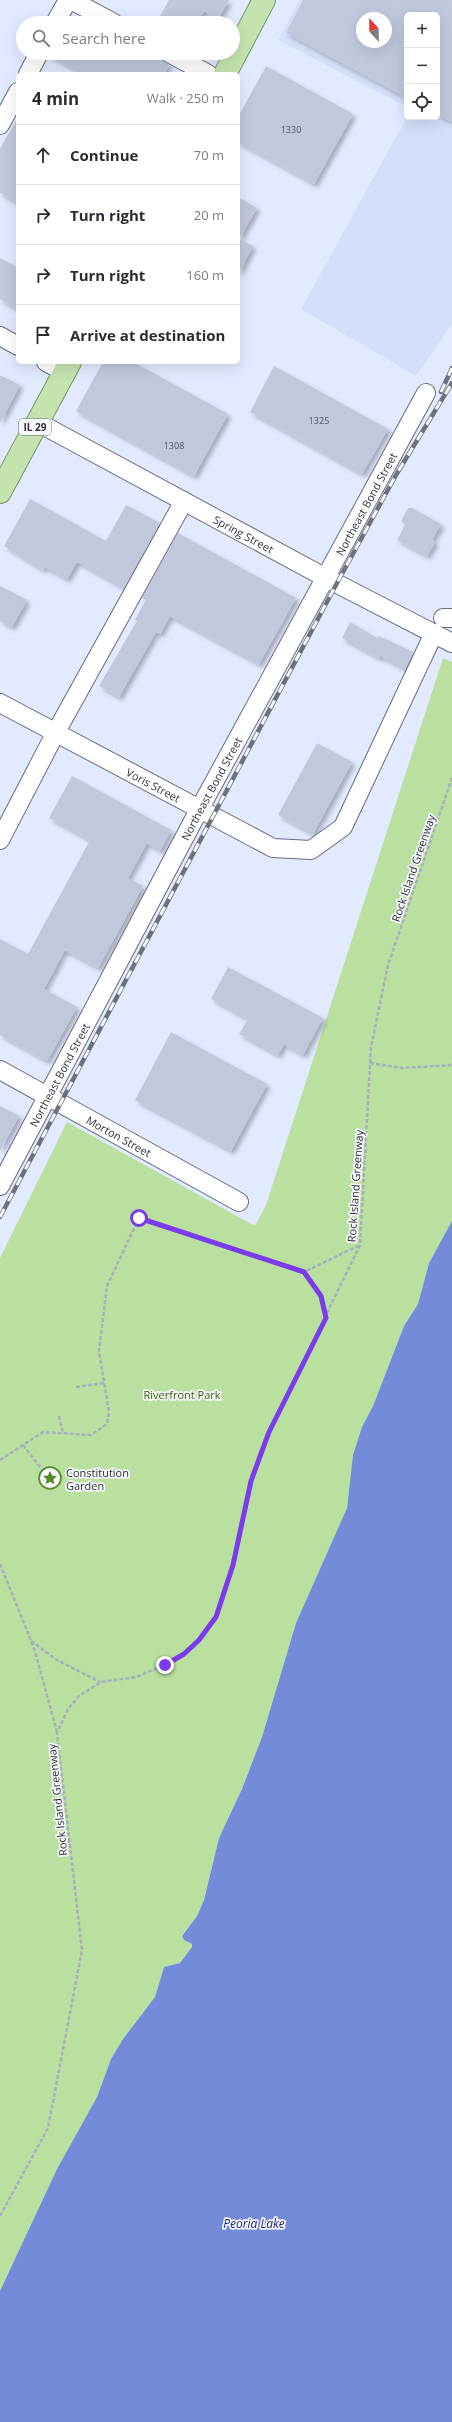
<!DOCTYPE html>
<html lang="en">
<head>
<meta charset="utf-8">
<style>
  :root { --surface:#fff; --page:#f2f2f3; --text:#2b2b33; --muted:#7c7c81; --line:#e1e1e2 }
  body { margin:0; font-family:"Open Sans",sans-serif; background:var(--page); color:var(--text) }
  .controls { position:absolute; right:12px; top:12px; display:grid; overflow:hidden; border-radius:6px; box-shadow:0 4px 16px #0002 }
  .controls button { width:36px; height:36px; display:grid; place-items:center; padding:0; border:0; border-bottom:1px solid var(--line); background:var(--surface); color:var(--text); font:20px sans-serif }
  .compass { position:absolute; left:356px; top:12px; width:36px; height:36px; border-radius:50%; background:var(--surface); box-shadow:0 4px 16px #0002; rotate:338deg }
  .stop { position:absolute; width:12px; height:12px; margin:-9px; border:3px solid #7c3aed; border-radius:50%; background:#fff }
  .stop.end { background:#7c3aed; border-color:#fff; box-shadow:0 1px 4px #0008 }
  .list { margin:0; padding:0; list-style:none }
  h2 { display:flex; justify-content:space-between; align-items:center; height:52px; margin:0; padding:0 16px; font-size:17px }
  h2 small { font-size:13px; font-weight:400; color:var(--muted) }
  .list li { display:grid; grid-template-columns:26px 1fr auto; gap:12px; align-items:center; box-sizing:border-box; height:60px; padding:0 16px; border-top:1px solid var(--line) }
  .list b { display:block; font-size:15px; white-space:nowrap }
  .list em { font-size:13px; font-style:normal; color:var(--muted) }
  .icon { flex:none; width:22px; height:22px; fill:none; stroke:currentColor; stroke-width:2; stroke-linecap:round; stroke-linejoin:round }
  .map { position:relative; flex:none; width:452px; height:2422px; overflow:hidden }
  .search { position:absolute; background:var(--surface); box-shadow:0 4px 16px #0002; left:16px; top:16px; width:224px; height:44px; display:flex; align-items:center; gap:10px; box-sizing:border-box; padding:0 14px; border-radius:22px; color:var(--muted); font-size:15px }
  .panel { position:absolute; background:var(--surface); box-shadow:0 4px 16px #0002; left:16px; top:72px; width:224px; height:292px; border-radius:6px }
  .map>svg:first-child { display:block }
</style>
</head>
<body>
<div class="map">
<svg width="452" height="2422" viewBox="0 0 452 2422">
  <defs>
    <filter id="shadow"><feDropShadow dx="3.5" dy="3.5" stdDeviation="2" flood-color="#0004"/></filter>
  </defs>
  <rect width="100%" height="100%" fill="#e2eaff"/>
  <!-- built -->
  <path fill="#d4def9" fill-rule="evenodd" d="M300,0H452V324L416,376L301,309L407,117H437V15H407V107L278,40ZM362,18H386V42H362Z"/>
  <!-- green -->
  <path fill="#bae09f" d="M443,658L452,662V1221L429,1263L418,1304L404,1326L373,1406L362,1428L353,1455L347,1508L296,1623L262,1737L242,1789L219,1838L204,1900L197,1916L182,1935L184,1940L192,1944V1947L180,1963L164,1967L155,1997L123,2039L111,2059L97,2097L57,2169L0,2291V1258L67,1122L255,1226L266,1205Z"/>
  <!-- water -->
  <path fill="#748bda" d="M452,1221V2422H0V2291L57,2169L97,2097L111,2059L123,2039L155,1997L164,1967L180,1963L192,1947V1944L184,1940L182,1936L197,1916L204,1900L219,1838L242,1789L262,1737L296,1623L347,1508L353,1455L362,1427L373,1406L404,1326L418,1304L429,1263Z"/>
  <!-- building -->
  <path fill="#c1c8dc" fill-rule="evenodd" filter="url(#shadow)" d="M169,0H229L218,19L204,11L197,23H168L159,18Z
    M303,0H452V122L437,114V15H407V98L286,33ZM362,18H386V42H362Z
    M49,53H159L160,59L169,65L164,74H82L49,55Z
    M266,66L353,114L314,184L238,142V117Z
    M18,117V203L0,193V149Z
    M238,197L257,208L239,239L253,246L238,274Z
    M0,258L18,268V310L0,299Z
    M103,362H133L228,414L194,476L76,411Z
    M274,366L388,429L362,474L250,412Z
    M0,375L20,385L0,423Z
    M30,499L106,541L126,505L160,523L124,588L77,562L67,579L45,567L43,570L4,546Z
    M408,508H412L441,524L432,540L435,542L427,556L397,540L405,525L401,521Z
    M178,533L296,598L259,664L170,616L160,634L156,632L119,697L99,686L137,621L135,620L146,600L142,598Z
    M0,586L27,600L12,627L0,621Z
    M350,622L377,638L379,636L413,652L405,669L380,656L379,658L342,638Z
    M317,743L352,762L313,834L278,815Z
    M72,776L171,830L160,851L147,843L128,878L143,886L98,968L65,950L44,989L77,1007L47,1061L0,1035V939L28,954L90,840L49,818Z
    M228,967L323,1018L303,1055L284,1044L278,1055L239,1034L248,1019L211,999Z
    M171,1032L267,1084L231,1151L135,1100Z
    M0,1106L19,1116L0,1151Z"/>
  <g fill="none" stroke-linecap="round" stroke-linejoin="round">
    <!-- minor casing -->
    <g stroke="#666c7e" stroke-width="20">
      <g id="minor">
        <path d="M71,0L114,23"/>
        <path d="M55,23L68,0"/>
        <path d="M169,53L208,74"/>
        <path d="M28,74L39,53"/>
        <path d="M0,125L18,92"/>
        <path d="M0,336L18,346"/>
        <path d="M46,362L64,372"/>
        <path id="s1" d="M37,422L326,578L452,643"/>
        <path d="M443,618H452"/>
        <path id="s2" d="M0,703L273,848L311,850L343,827L434,633"/>
        <path d="M0,840L56,732L184,501"/>
        <path id="s3" d="M0,1070L239,1202"/>
        <path id="s4" d="M0,1186L200,808L426,393"/>
      </g>
    </g>
    <!-- major casing -->
    <g stroke="#779863" stroke-width="24">
      <path id="major" d="M225,74L264,0
        M0,492L70,362"/>
    </g>
    <!-- path -->
    <path stroke="#a7aebe" stroke-width="2.5" stroke-dasharray="4 2" stroke-linecap="butt" d="M370,1063L402,1068L452,1065
      M304,1272L321,1296L326,1317
      M76,1387L104,1383
      M59,1416L63,1433
      M23,1445L44,1472
      M0,1460L43,1432L91,1435L107,1424L109,1412L99,1351L107,1286L139,1218L304,1272L360,1245
      M41 1479a9 9 0 1 1 18 0a9 9 0 1 1-18 0Z
      M0,1564L34,1648L57,1732
      M31,1641L57,1660L100,1682
      M0,2216L48,2128L82,1950L57,1733L68,1709L79,1696L101,1682L136,1677L165,1665L184,1653L199,1640L216,1617L233,1565L251,1481L269,1432L360,1245L371,1047L388,965L452,778"/>
    <!-- minor -->
    <use href="#minor" stroke="#fff" stroke-width="18"/>
    <!-- major -->
    <use href="#major" stroke="#c5e3af" stroke-width="22"/>
    <!-- rail casing -->
    <g stroke="#6c717d" stroke-width="4.5">
      <path id="rail" d="M441,392L452,368
        M0,1217L337,583L396,475L452,383"/>
    </g>
    <!-- rail -->
    <use href="#rail" stroke="#f6f7fb" stroke-width="3" stroke-dasharray="9" stroke-linecap="butt"/>
  </g>
  <g fill="none" stroke-linecap="round" stroke-linejoin="round">
    <!-- route -->
    <path stroke="#7c3aed" stroke-width="5" d="M139,1218L304,1272L321,1296L326,1318L269,1432L251,1481L233,1565L216,1617L199,1640L184,1654L165,1665"/>
  </g>
  <!-- icons -->
  <defs>
    <g id="sight-ring" transform="scale(1.15)"><circle r="9.5" fill="#f6f7fb" stroke="#578b23" stroke-width="1.5"/><path d="M0-6L1.8-2.2L6-1.7L2.9 1.2L3.7 5.4L0 3.3L-3.7 5.4L-2.9 1.2L-6-1.7L-1.8-2.2Z" fill="#578b23"/></g>
  </defs>
  <g fill-rule="evenodd">
    <use href="#sight-ring" x="50" y="1478"/>
  </g>
  <g text-anchor="middle" dominant-baseline="central" stroke-width="3.5" stroke-linejoin="round" paint-order="stroke">
    <!-- number labels -->
    <g font-size="9" fill="#535762">
      <text x="291" y="129">1330</text>
      <text x="319" y="420">1325</text>
      <text x="174" y="445">1308</text>
    </g>
    <!-- shield labels -->
    <rect fill="#f6f7fb" stroke="#6a6c73" stroke-width="1" x="19" y="419" width="32" height="16" rx="3"/>
    <g font-size="10" font-weight="bold" fill="#2e3139">
      <text x="35" y="427">IL 29</text>
    </g>
    <!-- street labels -->
    <g font-size="11" fill="#2e3139" stroke="#f6f7fb">
      <text stroke="none"><textPath href="#s4" startOffset="774">Northeast Bond Street</textPath></text>
      <text stroke="none"><textPath href="#s1" startOffset="235">Spring Street</textPath></text>
      <text stroke="none"><textPath href="#s2" startOffset="174">Voris Street</textPath></text>
      <text stroke="none"><textPath href="#s4" startOffset="450">Northeast Bond Street</textPath></text>
      <text transform="translate(413 868) rotate(-71)">Rock Island Greenway</text>
      <text stroke="none"><textPath href="#s4" startOffset="126">Northeast Bond Street</textPath></text>
      <text stroke="none"><textPath href="#s3" startOffset="136">Morton Street</textPath></text>
      <text transform="translate(355 1186) rotate(-86)">Rock Island Greenway</text>
      <text transform="translate(57 1800) rotate(-96)">Rock Island Greenway</text>
    </g>
    <!-- park labels -->
    <g font-size="11" fill="#365e02" stroke="#f6f7fb">
      <text x="182" y="1394">Riverfront Park</text>
    </g>
    <!-- poi labels -->
    <g font-size="11" fill="#2e3139" stroke="#f6f7fb" text-anchor="start">
      <text x="66" y="1472">Constitution<tspan x="66" dy="13">Garden</tspan></text>
    </g>
    <!-- water labels -->
    <g font-size="12" font-style="italic" fill="#1b247f" stroke="#f6f7fb">
      <text x="254" y="2223">Peoria Lake</text>
    </g>
  </g>
</svg>
<div class="controls">
<button>+</button>
<button>−</button>
<button><svg class="icon" aria-label="locate" viewBox="0 0 24 24"><circle cx="12" cy="12" r="6"/><path d="M12 2v4M12 18v4M2 12h4M18 12h4"/></svg></button>
</div>
<svg class="compass" viewBox="-18 -18 36 36"><path d="M0-13l5 13h-10z" fill="#e53935"/><path d="M0 13l5-13h-10z" fill="#7c7c81"/></svg>
<div class="stop" style="left:139px;top:1218px"></div>
<div class="stop end" style="left:165px;top:1665px"></div>
<div class="search"><svg class="icon" aria-label="search" viewBox="0 0 24 24"><circle cx="10" cy="10" r="6"/><path d="M15 15l6 6"/></svg>Search here</div>
<section class="panel">
<h2>4 min<small>Walk · 250 m</small></h2>
<ul class="list">
<li><svg class="icon" aria-label="ahead" viewBox="0 0 24 24"><path d="M12 20V5M6 11l6-6 6 6"/></svg><div><b>Continue</b></div><em>70 m</em></li>
<li><svg class="icon" aria-label="right" viewBox="0 0 24 24"><path d="M7 20v-9h11M14 6l5 5-5 5"/></svg><div><b>Turn right</b></div><em>20 m</em></li>
<li><svg class="icon" aria-label="right" viewBox="0 0 24 24"><path d="M7 20v-9h11M14 6l5 5-5 5"/></svg><div><b>Turn right</b></div><em>160 m</em></li>
<li><svg class="icon" aria-label="arrive" viewBox="0 0 24 24"><path d="M6 21V4h12l-3 4 3 4H6"/></svg><div><b>Arrive at destination</b></div></li>
</ul>
</section>
</div>
</body>
</html>
